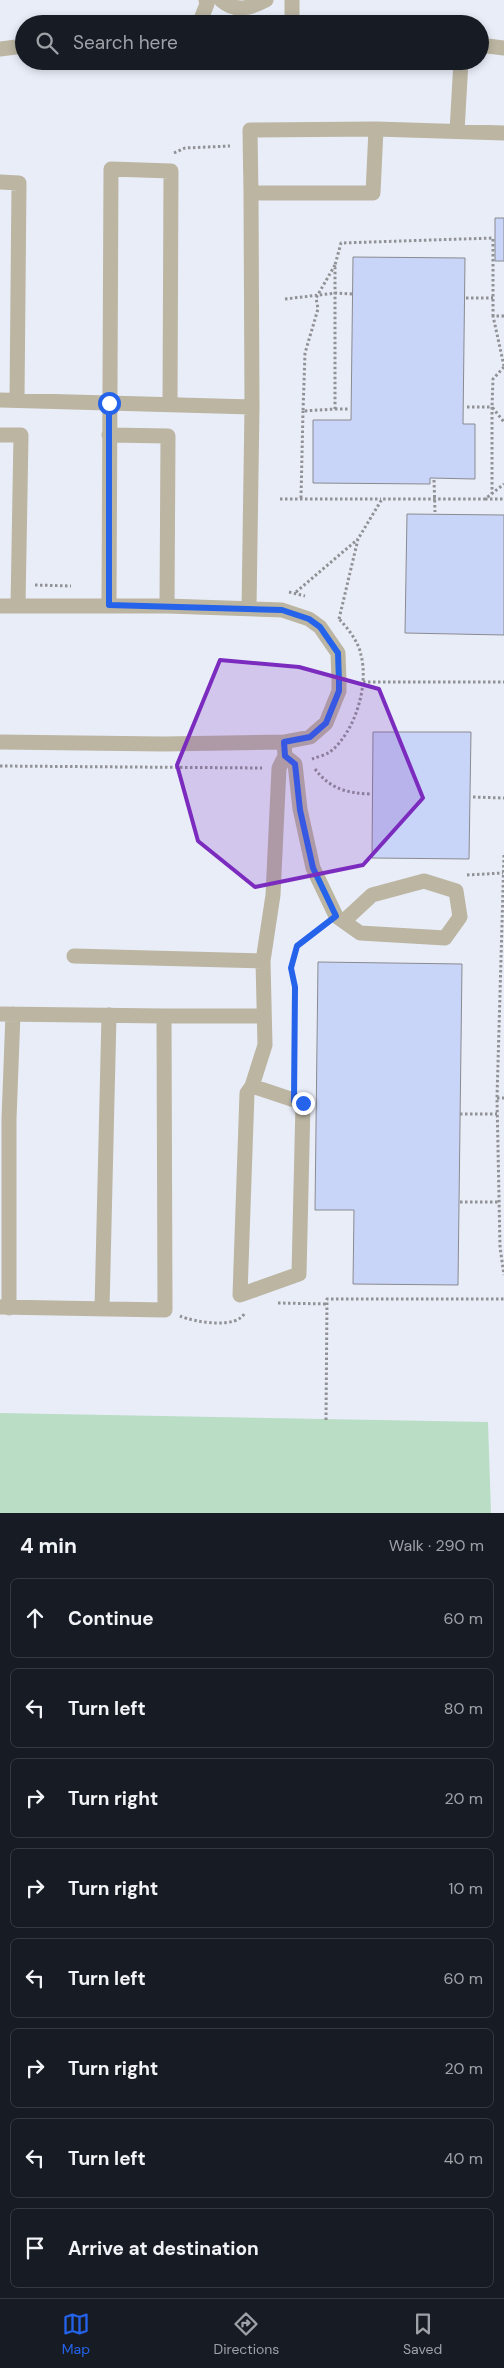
<!DOCTYPE html>
<html lang="en">
<head>
<meta charset="utf-8">
<style>
  :root { --surface:#171b24; --page:#20242c; --text:#f1f3f6; --muted:#9ea1a6; --line:#363941; --accent:#2563eb }
  body { margin:0; font-family:"DM Sans",sans-serif; background:var(--page); color:var(--text) }
  .stop { position:absolute; width:15px; height:15px; margin:-11px; border:4px solid #2563eb; border-radius:50%; background:#fff }
  .stop.end { background:#2563eb; border-color:#fff; box-shadow:0 1px 5px #0008 }
  .list { margin:0; padding:0; list-style:none }
  h2 { display:flex; justify-content:space-between; align-items:center; height:65px; margin:0; padding:0 20px; font-size:21px }
  h2 small { font-size:16px; font-weight:400; color:var(--muted) }
  .list li { display:grid; grid-template-columns:32px 1fr auto; gap:15px; align-items:center; box-sizing:border-box; height:80px; margin:0 10px 10px; padding:0 10px; border:1px solid var(--line); border-radius:8px }
  .list b { display:block; font-size:19px; white-space:nowrap }
  .list em { font-size:16px; font-style:normal; color:var(--muted) }
  .icon { flex:none; width:28px; height:28px; fill:none; stroke:currentColor; stroke-width:2; stroke-linecap:round; stroke-linejoin:round }
  .map { position:relative; flex:none; width:504px; height:1513px; overflow:hidden }
  .search { position:absolute; background:var(--surface); box-shadow:0 2px 8px #0003; left:15px; right:15px; top:15px; height:55px; display:flex; align-items:center; gap:12px; box-sizing:border-box; padding:0 18px; border-radius:28px; color:var(--muted); font-size:19px }
  .sheet { height:785px; background:var(--surface) }
  nav { display:flex; justify-content:space-around; align-items:center; box-sizing:border-box; height:70px; border-top:1px solid var(--line); background:var(--surface); font-size:14px; color:var(--muted) }
  nav a { display:grid; justify-items:center; gap:2px }
  nav .on { color:var(--accent) }
  .map>svg:first-child { display:block }
</style>
</head>
<body>
<div class="map">
<svg width="504" height="1513" viewBox="0 0 504 1513">
  <rect width="100%" height="100%" fill="#f5f7fb"/>
  <!-- built -->
  <path fill="#e9edf8" fill-rule="evenodd" d="M0,0H504V1513H0ZM24,24H480V61H24Z"/>
  <!-- green -->
  <path fill="#baddc6" d="M0,1413L488,1422L491,1513H0Z"/>
  <!-- building -->
  <path fill="#c9d5f8" stroke="#8a8b8f" d="M495,218H504V261H495Z
    M353,257L465,258L463,424H475V479L430,478V484L313,483V420H351Z
    M407,514L504,515V635L405,633Z
    M373,732H471L469,859L372,858Z
    M318,962L462,964L458,1285L353,1284L354,1210H315Z"/>
  <g fill="none" stroke-linecap="round" stroke-linejoin="round">
    <!-- path -->
    <path stroke="#919295" stroke-width="3" stroke-dasharray="2.5 2.5" stroke-linecap="butt" d="M174,153L185,148L230,146
      M335,265L316,298L318,309L305,353L303,411L335,409V265L341,243L493,238V316
      M466,298H493
      M285,299L336,293L352,294
      M504,316H493L504,366
      M504,367L493,379L492,407L504,422
      M467,407H492V494
      M335,409H349
      M434,480L435,512
      M301,498L303,411
      M280,499H381
      M485,499H504
      M35,585L71,586
      M289,592L305,596
      M296,592L358,539
      M339,619L358,539L382,499H485L504,484
      M363,682H504
      M312,759C317,757 325,755 330,752C355,732 369,686 361,655C359,643 348,628 339,619
      M0,766L262,768
      M315,769C330,789 347,793 370,794
      M473,797L504,798
      M504,855L497,1098L500,1247L504,1275
      M467,875L503,873
      M294,1083L295,987L291,968L297,946L322,928
      M497,1098H504
      M460,1114H497
      M460,1202H499
      M278,1303L327,1304
      M180,1316C194,1322 238,1330 245,1312
      M326,1420L327,1299H504"/>
    <!-- minor -->
    <path stroke="#bbb5a2" stroke-width="15" d="M221,0C236,13 251,8 266,0
      M292,0V20L294,24
      M199,24L207,4L206,0
      M480,45L504,48
      M0,49L24,46
      M457,131L461,61
      M0,182L19,183L17,400
      M251,193L250,130L376,129
      M0,400L252,407
      M0,435H21L18,606
      M109,435L168,436L167,606
      M109,605L111,169L171,171L170,404
      M0,606H167L282,610L309,619L320,627L338,653L339,681V691L326,723L310,737L284,742L164,744L0,742
      M249,609L252,407L251,193H373L376,129L504,133
      M285,756L295,764L300,809L313,868L336,916L360,933L445,938L460,917L456,891L424,881L372,895L344,921
      M74,956L263,961
      M0,1014L164,1016
      M252,1086L303,1103L299,1274L240,1295L247,1093L252,1086L265,1045L263,961L273,895L279,768L285,756L284,742
      M0,1307L165,1310L164,1016H263
      M9,1308V1119L13,1014
      M102,1309L109,1015"/>
  </g>
  <g fill="none" stroke-linecap="round" stroke-linejoin="round">
    <!-- route -->
    <path stroke="#2563eb" stroke-width="6" d="M109,403V605L282,610L309,619L320,627L338,653L339,681V691L326,723L310,737L284,742L285,756L295,764L300,810L313,868L336,916L297,946L291,968L295,987L294,1101L303,1103"/>
  </g>
  <!-- marked area -->
  <path fill="#7b2cbf" fill-opacity="0.2" stroke="#7b2cbf" stroke-width="4" stroke-linejoin="round" d="M220,660L299,667L379,689L423,798L363,865L255,887L198,841L177,765Z"/>
</svg>
<div class="stop" style="left:109px;top:403px"></div>
<div class="stop end" style="left:303px;top:1103px"></div>
<div class="search"><svg class="icon" aria-label="search" viewBox="0 0 24 24"><circle cx="10" cy="10" r="6"/><path d="M15 15l6 6"/></svg>Search here</div>
</div>
<section class="sheet">
<h2>4 min<small>Walk · 290 m</small></h2>
<ul class="list">
<li><svg class="icon" aria-label="ahead" viewBox="0 0 24 24"><path d="M12 20V5M6 11l6-6 6 6"/></svg><div><b>Continue</b></div><em>60 m</em></li>
<li><svg class="icon" aria-label="left" viewBox="0 0 24 24"><path d="M17 20v-9H6M10 6l-5 5 5 5"/></svg><div><b>Turn left</b></div><em>80 m</em></li>
<li><svg class="icon" aria-label="right" viewBox="0 0 24 24"><path d="M7 20v-9h11M14 6l5 5-5 5"/></svg><div><b>Turn right</b></div><em>20 m</em></li>
<li><svg class="icon" aria-label="right" viewBox="0 0 24 24"><path d="M7 20v-9h11M14 6l5 5-5 5"/></svg><div><b>Turn right</b></div><em>10 m</em></li>
<li><svg class="icon" aria-label="left" viewBox="0 0 24 24"><path d="M17 20v-9H6M10 6l-5 5 5 5"/></svg><div><b>Turn left</b></div><em>60 m</em></li>
<li><svg class="icon" aria-label="right" viewBox="0 0 24 24"><path d="M7 20v-9h11M14 6l5 5-5 5"/></svg><div><b>Turn right</b></div><em>20 m</em></li>
<li><svg class="icon" aria-label="left" viewBox="0 0 24 24"><path d="M17 20v-9H6M10 6l-5 5 5 5"/></svg><div><b>Turn left</b></div><em>40 m</em></li>
<li><svg class="icon" aria-label="arrive" viewBox="0 0 24 24"><path d="M6 21V4h12l-3 4 3 4H6"/></svg><div><b>Arrive at destination</b></div></li>
</ul>
</section>
<nav>
<a class="on"><svg class="icon" aria-label="map" viewBox="0 0 24 24"><path d="M3 6l6-2 6 2 6-2v14l-6 2-6-2-6 2zM9 4v14M15 6v14"/></svg>Map</a>
<a><svg class="icon" aria-label="directions" viewBox="0 0 24 24"><path d="M12 3l9 9-9 9-9-9zM9 14v-3h6M13 9l2 2-2 2"/></svg>Directions</a>
<a><svg class="icon" aria-label="saved" viewBox="0 0 24 24"><path d="M7 4h10v16l-5-4-5 4z"/></svg>Saved</a>
</nav>
</body>
</html>
